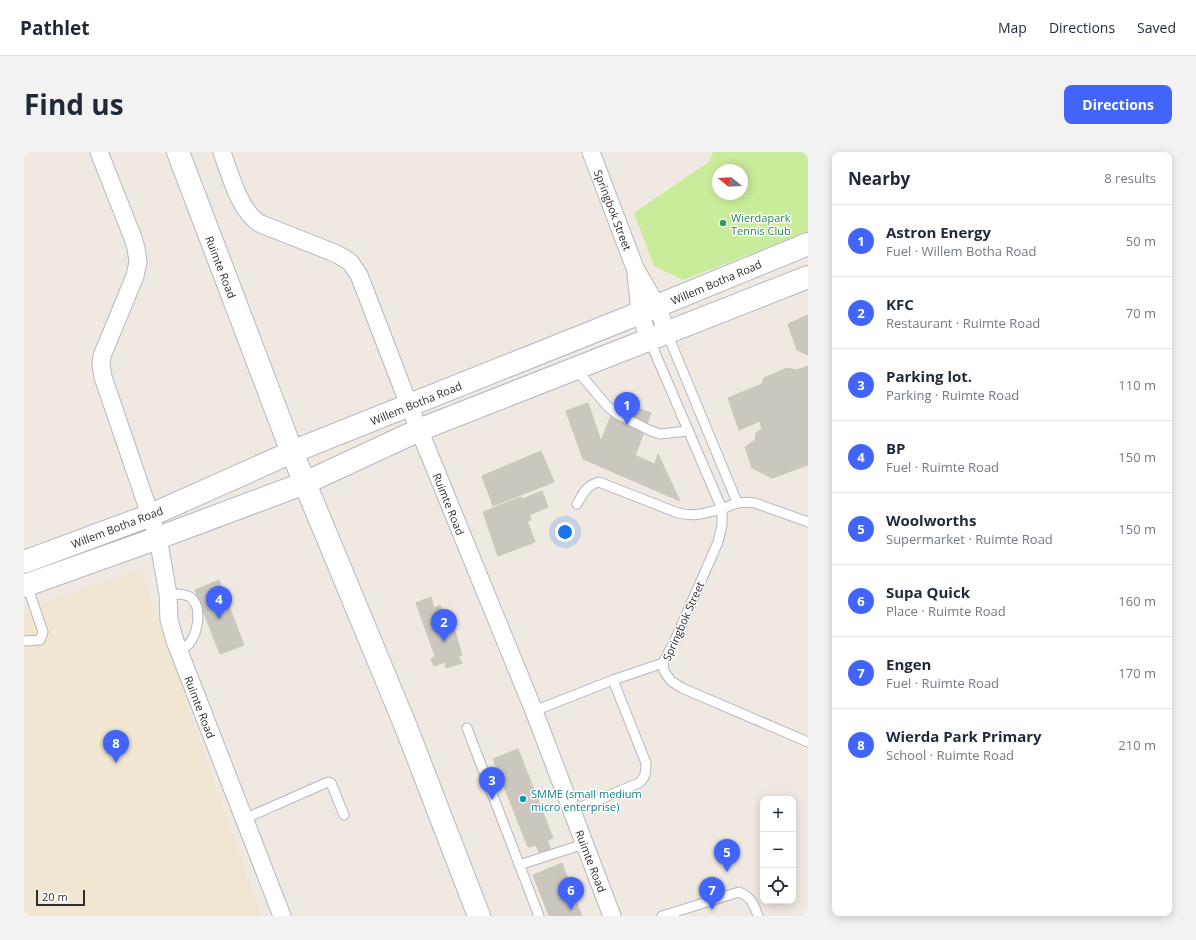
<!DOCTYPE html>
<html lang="en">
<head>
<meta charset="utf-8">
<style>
  :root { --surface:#fff; --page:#f2f2f3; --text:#1f2937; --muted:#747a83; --line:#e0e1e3; --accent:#4264fb }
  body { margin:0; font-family:"Open Sans",sans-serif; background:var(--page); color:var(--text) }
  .controls { position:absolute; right:12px; bottom:12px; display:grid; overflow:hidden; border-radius:8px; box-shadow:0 2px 10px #0003 }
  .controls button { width:36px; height:36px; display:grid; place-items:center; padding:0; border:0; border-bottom:1px solid var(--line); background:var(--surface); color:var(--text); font:20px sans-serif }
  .compass { position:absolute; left:688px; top:12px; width:36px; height:36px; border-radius:50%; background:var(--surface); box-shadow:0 2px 10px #0003; rotate:288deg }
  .scale { position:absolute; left:12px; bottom:10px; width:49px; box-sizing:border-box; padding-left:4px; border:2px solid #2e2e2e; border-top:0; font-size:11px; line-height:14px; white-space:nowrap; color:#2e2e2e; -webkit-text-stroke:3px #fff; paint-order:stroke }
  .you { position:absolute; left:541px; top:380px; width:14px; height:14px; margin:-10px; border:3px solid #fff; border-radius:50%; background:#1a73e8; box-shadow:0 0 0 6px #1a73e833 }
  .badge { display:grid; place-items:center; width:26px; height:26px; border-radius:50%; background:var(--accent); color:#fff; font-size:13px; font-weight:700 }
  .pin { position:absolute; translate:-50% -33px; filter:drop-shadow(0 1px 2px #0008) }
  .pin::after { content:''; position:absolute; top:21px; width:14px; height:12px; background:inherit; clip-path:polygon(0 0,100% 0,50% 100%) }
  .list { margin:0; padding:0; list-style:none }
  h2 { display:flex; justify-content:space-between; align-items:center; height:52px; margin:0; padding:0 16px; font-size:17px }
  h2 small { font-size:13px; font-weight:400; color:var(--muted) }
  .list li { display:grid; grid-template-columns:26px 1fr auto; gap:12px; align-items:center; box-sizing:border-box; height:72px; padding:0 16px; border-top:1px solid var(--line) }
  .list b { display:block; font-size:15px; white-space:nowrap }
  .list p { margin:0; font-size:13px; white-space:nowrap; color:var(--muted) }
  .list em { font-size:13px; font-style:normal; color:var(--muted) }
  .icon { flex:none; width:22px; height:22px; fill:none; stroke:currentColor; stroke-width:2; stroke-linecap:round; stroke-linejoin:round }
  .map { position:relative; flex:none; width:784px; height:764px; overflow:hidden; border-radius:8px }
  header { display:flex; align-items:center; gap:24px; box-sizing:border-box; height:56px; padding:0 20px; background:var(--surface); border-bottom:1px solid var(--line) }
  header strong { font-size:19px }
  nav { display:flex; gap:22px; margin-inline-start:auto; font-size:14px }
  .intro { display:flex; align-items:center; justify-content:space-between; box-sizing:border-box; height:96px; padding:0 24px }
  h1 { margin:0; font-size:28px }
  .button { padding:10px 18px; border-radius:8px; background:var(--accent); color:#fff; font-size:14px; font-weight:700 }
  main { display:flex; gap:24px; padding:0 24px }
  aside { flex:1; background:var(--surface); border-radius:8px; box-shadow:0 2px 10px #0003 }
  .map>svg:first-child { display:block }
</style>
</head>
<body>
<header>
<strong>Pathlet</strong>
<nav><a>Map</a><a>Directions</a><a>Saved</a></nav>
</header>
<div class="intro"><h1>Find us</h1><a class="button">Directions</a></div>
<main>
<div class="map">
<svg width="784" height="764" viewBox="0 0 784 764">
  <rect width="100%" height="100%" fill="#efe9e1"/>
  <!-- education -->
  <path fill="#f0e6d1" d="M117,418L237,764H0V457Z"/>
  <!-- pitch -->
  <path fill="#c9ec9a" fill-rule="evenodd" d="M689,0H784V80L659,128L630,114L610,61L686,9ZM694,18H718V42H694Z"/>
  <!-- building -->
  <path fill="#cbc7bf" stroke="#cbc5ba" d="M784,163V203L773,198L764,172Z
    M784,214V313L748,326L728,316L721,295L731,288L732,281L738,277L736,269L715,278L704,246L738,232L740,226L763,216L772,218Z
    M593,248L627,261L611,304L577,289Z
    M564,251L577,289L631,312L634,302L656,349L559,307L542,259Z
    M517,299L530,330L469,354L458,324Z
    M518,339L524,355L505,363L507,368L503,369L511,390L474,404L459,360L497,345L499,347Z
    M195,428L220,493L196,502L171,438Z
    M407,445L410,456L416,453L427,478L430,476L438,503L434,505L438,511L422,516L421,510L410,514L407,507L411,504L392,451Z
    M494,597L529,686L523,688L527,698L516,702L512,693L504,695L469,607Z
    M538,711L553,751L525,764L509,723Z
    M553,751L558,764H525Z"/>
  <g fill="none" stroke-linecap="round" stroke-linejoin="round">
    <!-- lane casing -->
    <g stroke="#b4b7c1" stroke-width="11">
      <path id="lane" d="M643,181L713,350
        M551,216L584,255L595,263L627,279L636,282L664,279
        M553,352C559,341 563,333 575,330L654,361C672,365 681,361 698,357L625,187
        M784,370L731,351C716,349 711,351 698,357V373L694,390L652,486L639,511L640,519L647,529L658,536L784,590
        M144,442C151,442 160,441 166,445C179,454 174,481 165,492C162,495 158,496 154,498
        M0,489L16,488L19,480L3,433
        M510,559L589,528L639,511
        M443,576L515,764
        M547,659L615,631C622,625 622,619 622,611L589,528
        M220,667L304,630L307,631L320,663
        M495,713L560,692
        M638,764L715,740C727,745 730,752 734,764"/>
    </g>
    <!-- street casing -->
    <g stroke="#b4b7c1" stroke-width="19">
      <path id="street" d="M75,0L109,86L112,96L114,110L111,124L78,204L77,212L79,225L134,386L144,442L145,468L151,489L258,764
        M198,0C206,22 216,61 237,72L313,102L326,110L335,123L385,253L510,559L588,764
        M567,0L611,116L633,154L643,181
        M612,122L616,161L625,187"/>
    </g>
    <!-- secondary casing -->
    <g stroke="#b4b7c1" stroke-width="24">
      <path id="secondary" d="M154,0L268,300L382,575L455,764
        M0,410L127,363L268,300L616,161L784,92
        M0,434L134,386L281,331L395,278L784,125"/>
    </g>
    <!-- lane -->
    <use href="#lane" stroke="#fff" stroke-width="9"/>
    <!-- street -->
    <use href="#street" stroke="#fff" stroke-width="17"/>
    <!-- secondary -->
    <use href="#secondary" stroke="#fff" stroke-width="22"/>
  </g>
  <!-- markers -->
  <circle fill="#2e9e5b" stroke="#fff" stroke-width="1.5" cx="699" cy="71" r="4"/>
  <circle fill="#0f9aa8" stroke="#fff" stroke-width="1.5" cx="499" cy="647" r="4"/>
  <g text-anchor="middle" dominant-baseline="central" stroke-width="3" stroke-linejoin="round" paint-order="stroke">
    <!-- street labels -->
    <g font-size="11" fill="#2e2e2e" stroke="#fff">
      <text transform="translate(589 58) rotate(69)">Springbok Street</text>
      <text transform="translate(197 115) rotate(69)">Ruimte Road</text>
      <text transform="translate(692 130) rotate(-23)">Willem Botha Road</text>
      <text transform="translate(392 251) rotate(-22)">Willem Botha Road</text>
      <text transform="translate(425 352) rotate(68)">Ruimte Road</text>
      <text transform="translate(93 375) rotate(-21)">Willem Botha Road</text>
      <text transform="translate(659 469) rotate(-66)">Springbok Street</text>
      <text transform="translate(176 555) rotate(69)">Ruimte Road</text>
      <text transform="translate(567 709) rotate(69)">Ruimte Road</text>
    </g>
    <!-- leisure labels -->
    <g font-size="11" fill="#27864d" stroke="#fff" text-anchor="start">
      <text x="707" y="65">Wierdapark<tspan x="707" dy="13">Tennis Club</tspan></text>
    </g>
    <!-- culture labels -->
    <g font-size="11" fill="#0d838f" stroke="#fff" text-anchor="start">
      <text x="507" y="641">SMME (small medium<tspan x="507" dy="13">micro enterprise)</tspan></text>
    </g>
  </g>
</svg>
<div class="controls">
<button>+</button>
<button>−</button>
<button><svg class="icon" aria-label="locate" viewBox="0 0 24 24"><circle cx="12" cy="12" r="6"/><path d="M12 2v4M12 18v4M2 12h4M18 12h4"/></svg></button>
</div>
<svg class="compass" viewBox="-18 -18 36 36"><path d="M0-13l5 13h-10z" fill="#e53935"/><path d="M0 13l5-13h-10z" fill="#747a83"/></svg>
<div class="scale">20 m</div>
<div class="you"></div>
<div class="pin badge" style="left:603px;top:273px">1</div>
<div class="pin badge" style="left:420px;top:490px">2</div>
<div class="pin badge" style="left:468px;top:648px">3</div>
<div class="pin badge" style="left:195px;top:467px">4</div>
<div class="pin badge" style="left:703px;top:720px">5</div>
<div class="pin badge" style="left:547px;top:758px">6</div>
<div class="pin badge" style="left:688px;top:758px">7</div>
<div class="pin badge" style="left:92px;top:611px">8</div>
</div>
<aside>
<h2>Nearby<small>8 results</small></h2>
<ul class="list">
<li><span class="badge">1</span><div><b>Astron Energy</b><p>Fuel · Willem Botha Road</p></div><em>50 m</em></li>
<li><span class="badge">2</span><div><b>KFC</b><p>Restaurant · Ruimte Road</p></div><em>70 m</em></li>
<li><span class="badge">3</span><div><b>Parking lot.</b><p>Parking · Ruimte Road</p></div><em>110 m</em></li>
<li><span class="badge">4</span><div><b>BP</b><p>Fuel · Ruimte Road</p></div><em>150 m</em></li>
<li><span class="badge">5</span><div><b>Woolworths</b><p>Supermarket · Ruimte Road</p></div><em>150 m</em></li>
<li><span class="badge">6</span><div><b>Supa Quick</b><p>Place · Ruimte Road</p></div><em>160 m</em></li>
<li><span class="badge">7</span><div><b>Engen</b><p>Fuel · Ruimte Road</p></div><em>170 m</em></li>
<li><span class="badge">8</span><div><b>Wierda Park Primary</b><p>School · Ruimte Road</p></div><em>210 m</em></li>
</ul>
</aside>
</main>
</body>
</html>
